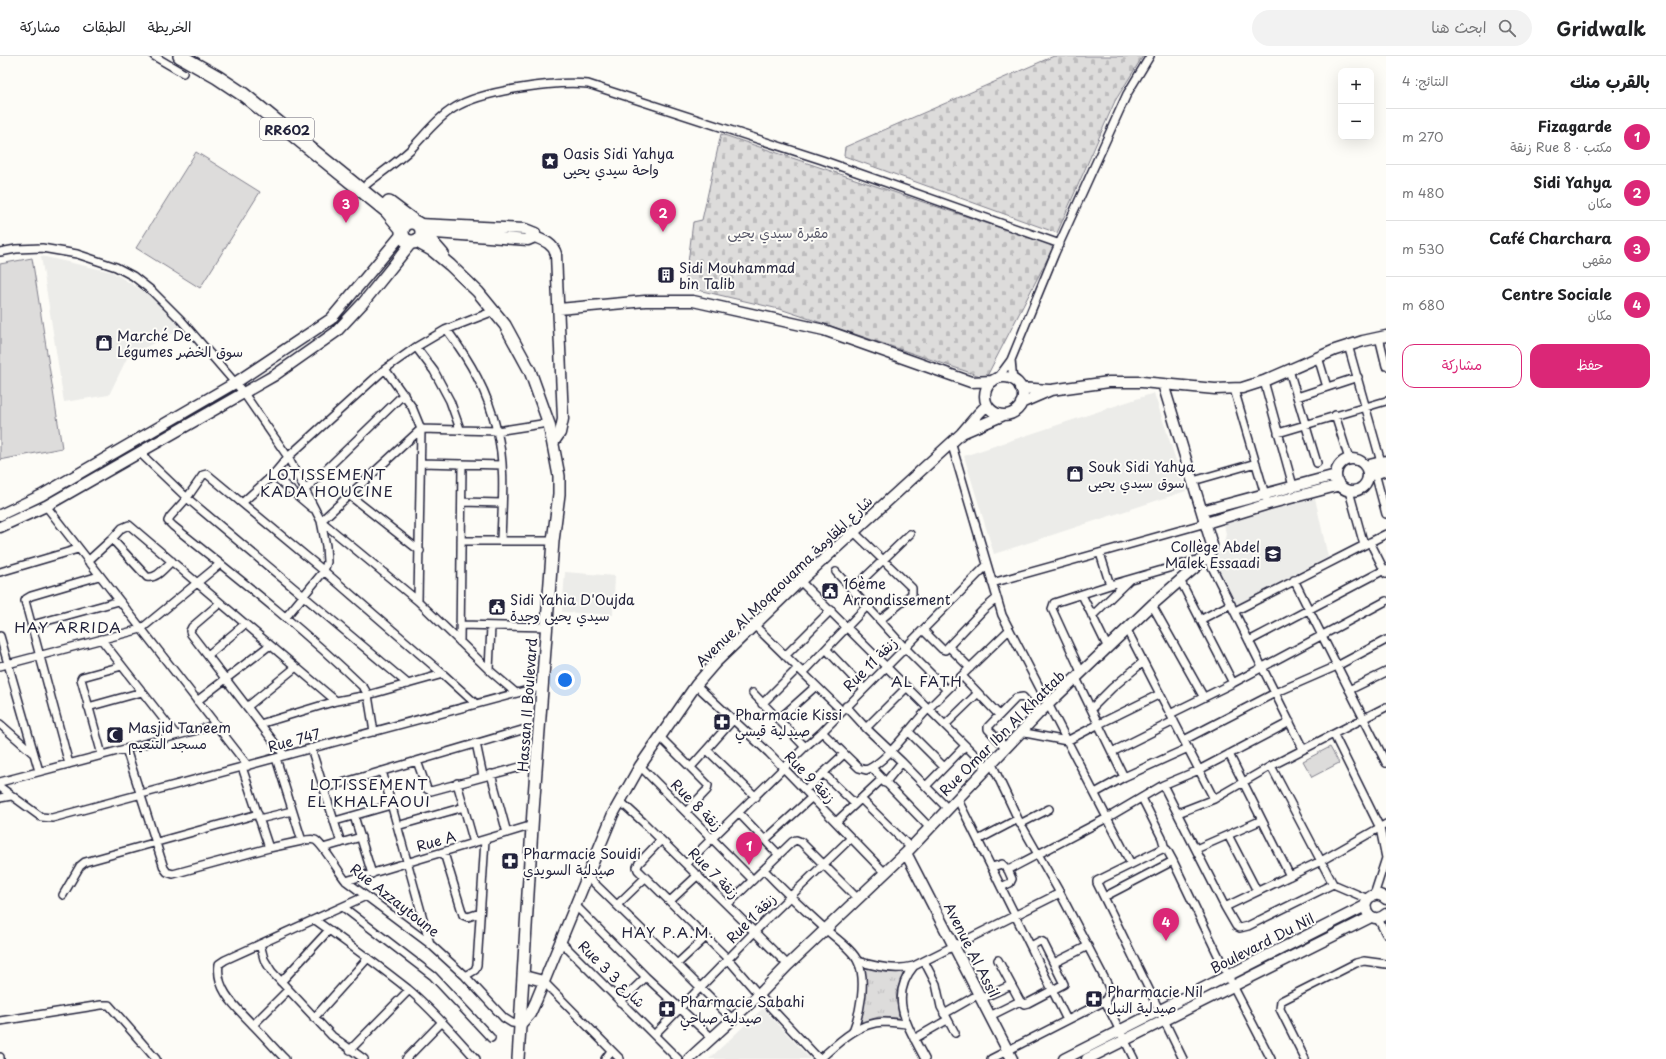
<!DOCTYPE html>
<html lang="ar">
<head>
<meta charset="utf-8">
<style>
  :root { --surface:#fff; --page:#f2f2f2; --text:#202124; --muted:#757577; --line:#e0e0e0; --accent:#db2777 }
  body { margin:0; font-family:"Playpen Sans","Playpen Sans Arabic",sans-serif; background:var(--page); color:var(--text); direction:rtl }
  .controls { position:absolute; right:12px; top:12px; display:grid; overflow:hidden; border-radius:8px; box-shadow:0 4px 16px #0002 }
  .controls button { width:36px; height:36px; display:grid; place-items:center; padding:0; border:0; border-bottom:1px solid var(--line); background:var(--surface); color:var(--text); font:20px sans-serif }
  .you { position:absolute; left:565px; top:624px; width:14px; height:14px; margin:-10px; border:3px solid #fff; border-radius:50%; background:#1a73e8; box-shadow:0 0 0 6px #1a73e833 }
  .badge { display:grid; place-items:center; width:26px; height:26px; border-radius:50%; background:var(--accent); color:#fff; font-size:13px; font-weight:700 }
  .pin { position:absolute; translate:-50% -33px; filter:drop-shadow(0 1px 2px #0008) }
  .pin::after { content:''; position:absolute; top:21px; width:14px; height:12px; background:inherit; clip-path:polygon(0 0,100% 0,50% 100%) }
  .list { margin:0; padding:0; list-style:none }
  h2 { display:flex; justify-content:space-between; align-items:center; height:52px; margin:0; padding:0 16px; font-size:17px }
  h2 small { font-size:13px; font-weight:400; color:var(--muted) }
  .list li { display:grid; grid-template-columns:26px 1fr auto; gap:12px; align-items:center; box-sizing:border-box; height:56px; padding:0 16px; border-top:1px solid var(--line) }
  .list b { display:block; font-size:15px; white-space:nowrap }
  .list p { margin:0; font-size:13px; white-space:nowrap; color:var(--muted) }
  .list em { font-size:13px; font-style:normal; color:var(--muted) }
  .actions { display:flex; gap:8px; padding:12px 16px }
  .actions a { flex:1; padding:9px 0; border:1px solid var(--accent); border-radius:12px; text-align:center; font-size:14px; color:var(--accent) }
  .actions .main { background:var(--accent); color:#fff }
  .icon { flex:none; width:22px; height:22px; fill:none; stroke:currentColor; stroke-width:2; stroke-linecap:round; stroke-linejoin:round }
  .map { position:relative; flex:none; width:1386px; height:1003px; overflow:hidden; direction:ltr }
  header { display:flex; align-items:center; gap:24px; box-sizing:border-box; height:56px; padding:0 20px; background:var(--surface); border-bottom:1px solid var(--line) }
  header strong { font-size:19px }
  nav { display:flex; gap:22px; margin-inline-start:auto; font-size:14px }
  .search { width:280px; height:36px; background:var(--page); display:flex; align-items:center; gap:10px; box-sizing:border-box; padding:0 14px; border-radius:22px; color:var(--muted); font-size:15px }
  main { display:flex }
  aside { flex:1; background:var(--surface) }
  .map>svg:first-child { display:block }
</style>
</head>
<body>
<header>
<strong>Gridwalk</strong>
<div class="search"><svg class="icon" aria-label="search" viewBox="0 0 24 24"><circle cx="10" cy="10" r="6"/><path d="M15 15l6 6"/></svg>ابحث هنا</div>
<nav><a>الخريطة</a><a>الطبقات</a><a>مشاركة</a></nav>
</header>
<main>
<aside>
<h2>بالقرب منك<small>النتائج: 4</small></h2>
<ul class="list">
<li><span class="badge">1</span><div><b>Fizagarde</b><p>مكتب · Rue 8 زنقة</p></div><em>270 m</em></li>
<li><span class="badge">2</span><div><b>Sidi Yahya</b><p>مكان</p></div><em>480 m</em></li>
<li><span class="badge">3</span><div><b>Café Charchara</b><p>مقهى</p></div><em>530 m</em></li>
<li><span class="badge">4</span><div><b>Centre Sociale</b><p>مكان</p></div><em>680 m</em></li>
</ul>
<div class="actions"><a class="main">حفظ</a><a>مشاركة</a></div>
</aside>
<div class="map">
<svg width="1386" height="1003" viewBox="0 0 1386 1003">
  <defs>
    <pattern id="grass-tufts" width="24" height="20" patternUnits="userSpaceOnUse"><rect width="24" height="20" fill="#dddcdb"/><path d="M3 7l-1-3M5 7V3M7 7l1-3M15 17l-1-3M17 17v-4M19 17l1-3" fill="none" stroke="#bdbcbd"/></pattern>
    <pattern id="cemetery-stones" width="16" height="16" patternUnits="userSpaceOnUse"><rect width="16" height="16" fill="#dddcdb"/><path d="M2 7V4a2 2 0 0 1 4 0v3zM10 15v-3a2 2 0 0 1 4 0v3z" fill="#bdbcbd"/></pattern>
  </defs>
  <rect width="100%" height="100%" fill="#fdfcf7"/>
  <filter id="ink" filterUnits="userSpaceOnUse"><feTurbulence type="fractalNoise" baseFrequency=".025" numOctaves="2"/><feDisplacementMap in="SourceGraphic" scale="8" xChannelSelector="R" yChannelSelector="G"/><feConvolveMatrix kernelMatrix="1 2 1 2 8 2 1 2 1" color-interpolation-filters="sRGB"/></filter>
  <g filter="url(#ink)">
    <!-- built -->
    <path fill="#ecece9" d="M41,200L112,216L148,238L182,273L128,300L109,339L64,346Z
      M1154,337L1186,435L994,498L964,400Z
      M1315,442L1328,501L1236,549L1213,502L1222,495L1226,478L1224,468Z
      M565,516L615,520L613,559L562,556Z
      M763,952L810,1003H709Z"/>
    <!-- grass -->
    <path fill="url(#grass-tufts)" stroke="#807f8b" d="M864,909L904,915L896,937L899,962L879,961L861,966L865,938Z"/>
    <!-- cemetery -->
    <path fill="url(#cemetery-stones)" stroke="#807f8b" d="M1054,0H1143L1115,45L1057,177L844,100L845,91Z
      M721,78L1054,190L986,322L783,254L685,231L693,166L702,164Z"/>
    <!-- pitch -->
    <path fill="#dddcdb" stroke="#807f8b" d="M196,96L260,136L200,232L136,192Z
      M32,202L62,392L0,404V208Z
      M1330,691L1339,707L1312,721L1303,705Z"/>
    <g fill="none" stroke-linecap="round" stroke-linejoin="round">
      <!-- street casing -->
      <g stroke="#22223b" stroke-width="10">
        <path id="street" d="M154,0L183,17
          M367,128C381,117 397,106 410,94C424,80 437,62 454,52C483,34 555,25 588,28L822,104L1060,188
          M0,196L16,193L42,192L77,198L116,211L133,220L152,235L181,264L243,336L288,401L321,465L326,490L327,506L324,515L286,561
          M447,274C470,305 488,336 497,375C506,410 502,449 501,485
          M1379,281L1386,310
          M1348,289L1381,406
          M416,291L434,315L450,345L460,373
          M1318,301L1327,331
          M1011,304L1013,325
          M385,313L412,351L421,373L418,545
          M1289,314L1317,407
          M997,323L1011,304L1055,197L1127,38L1150,0
          M1264,325L1293,430
          M1234,333L1266,442
          M1297,341L1358,321
          M1335,359L1349,403
          M1278,377L1386,345
          M951,386L1002,559L1131,808
          M139,396L187,442L170,461L168,465L173,470C238,522 304,574 364,632L368,639L336,645L260,668
          M421,407L502,409
          M1375,417L1386,458
          M1193,425L1256,407
          M306,433L404,338
          M1349,435L1364,489
          M349,439L420,495
          M462,446L502,447
          M242,447L273,419
          M46,450L248,710
          M312,452L273,419L288,401L385,313L416,291L445,274L494,255
          M854,476L912,532V538L880,564
          M112,483L147,521C157,523 165,511 172,505
          M461,485H553
          M1370,486L1386,518
          M1100,497L1110,529
          M88,505L112,483L122,472L129,469L336,645
          M0,516L78,493
          M836,516L905,592L947,634
          M1180,524L1233,627
          M1294,524L1386,707
          M800,525L987,711
          M992,527L1206,467
          M853,533L910,478
          M1082,539L1108,592
          M220,547L192,571L190,575L191,578L284,699
          M1152,549L1203,640
          M1235,555L1386,478
          M1092,560L1129,524
          M1200,564L1231,548
          M32,569L119,545
          M461,569L548,571
          M754,569L842,655
          M923,574L942,593L945,594L983,554L996,543
          M1127,574L1214,743
          M0,580L39,715
          M101,583L176,679
          M1249,585L1386,513
          M460,586L462,408
          M949,591L970,612
          M826,593L864,633
          M208,599L245,568
          M785,600L831,554
          M0,610L141,573L220,508
          M489,614L491,570
          M1081,616L1052,553L1054,547L1110,529L1207,501L1303,693
          M803,617L868,549
          M962,620L999,659
          M1076,622L1124,721
          M408,628L187,442L203,419L207,418L324,515L443,618
          M696,629L769,697L885,817
          M1349,634L1386,616
          M516,637L489,614L418,545L321,465L421,373L497,375L548,367
          M753,637L805,691
          M197,645L270,589
          M762,648L798,612
          M846,650L866,672L902,706L947,752
          M88,651L142,636
          M247,651L296,611
          M1091,653L1112,632L1143,606
          M1170,658L1233,627L1386,545
          M779,663L816,630
          M0,668L33,697
          M945,669L978,637
          M866,672L907,631
          M908,675L944,711
          M374,676L368,639L443,618L476,648
          M822,676L859,712L866,714C887,706 911,670 928,653C955,626 982,600 1009,574
          M1020,676L1067,685L1099,668L1160,638
          M1334,679L1380,772L1386,802L1374,839
          M660,681L708,729L707,734L686,756
          M1184,684L1275,637L1337,610L1386,584
          M476,687L483,720
          M1005,691L988,673V671L1016,642L1023,641L1038,658
          M311,692L341,787
          M126,693L164,812L167,816L173,818L269,792L302,785
          M707,694L756,741
          M1112,696L1174,665
          M1229,698L1290,820
          M102,699L81,623L82,621L122,610
          M276,702L302,785C306,784 311,783 315,784C323,788 339,817 346,825L430,888L465,920L504,962L512,967L521,968
          M417,705L427,733L431,735L520,711
          M991,706L1018,763L1060,837L1107,927L1110,935L1105,945
          M69,708L25,545L26,543L31,540L99,520
          M640,710L753,824
          M1271,710L1333,828L1368,843
          M242,711L269,792
          M691,711L734,663
          M872,712L929,771
          M382,715L430,888
          M823,717L855,748
          M491,718L507,777
          M0,726L216,669
          M457,727L474,787
          M885,727L902,706
          M1163,729L1225,851L1236,870L1240,872L1248,870L1333,828
          M926,730L965,690
          M0,731L41,761L52,762L543,630
          M325,732L522,674
          M805,734L844,698
          M1095,737L1124,721L1188,692
          M0,742L11,740
          M957,742L1067,964
          M1142,742L1162,782L1165,793
          M861,743L911,792
          M620,745L643,766L788,909
          M739,757L779,799
          M1178,757L1214,743L1271,710L1386,651
          M354,760L372,818
          M259,763L292,755
          M335,765L391,749
          M836,766L882,723
          M1020,768L1049,753
          M397,770L464,751
          M1228,779L1257,835
          M661,784L639,807L637,811L638,814L728,903L759,939L819,1003
          M765,784L811,742
          M978,784L1018,763
          M323,792L361,781
          M1196,793L1262,764
          M444,797L463,859L468,861L480,857
          M686,808L805,691L822,676L987,509
          M992,811L1002,808L1008,814L1107,762L1163,729L1199,714L1290,666
          M764,814C782,833 801,851 821,869C831,879 853,893 858,906C867,924 860,957 853,975
          M588,821L677,908L732,963
          M346,825L533,769
          M1001,831L1010,827L1012,823L1008,814
          M63,839L80,810L85,806L258,758
          M1104,841L1173,805
          M670,845L698,819
          M728,848L792,786L796,784L801,786L858,843
          M617,849L645,822
          M576,850L646,921L712,982
          M343,851L433,920L491,982
          M1225,851L1321,805L1386,768
          M1378,863L1386,878
          M315,864C346,886 378,909 408,933C433,954 454,979 476,1003
          M561,886L678,1003
          M260,888L264,903L272,916L332,980L364,1003
          M998,904L1020,945L1024,948L1028,947L1064,928L1043,886L1040,885L1031,890
          M858,905C876,911 895,915 914,910L1060,837
          M924,905L936,928L941,951L955,977
          M1054,907L1088,890
          M677,908L706,881
          M914,910C887,942 909,972 925,1003
          M465,920L475,914L477,909L485,784
          M543,925L620,1003
          M281,926L329,874
          M981,943L1011,929
          M1105,945L1134,1003
          M620,946L646,921
          M944,958L979,938
          M990,960L1020,945
          M314,962L368,902
          M0,965L101,949H109L156,1003
          M253,969L288,934
          M654,979L770,860L851,782
          M914,983L947,964
          M350,994L409,934
          M0,1001V1003
          M285,1003C274,992 264,980 253,969C237,952 215,934 219,908L225,904L366,840
          M406,1003L442,966
          M605,1003L611,995
          M820,1003C839,986 857,967 884,966C891,966 898,967 906,968
          M991,1003L1105,945
          M1183,1003L1097,827V825L1162,793L1167,794L1173,805L1228,920L1271,1003
          M1305,1003L1280,953L1281,945L1356,907L1364,905L1386,908"/>
      </g>
      <!-- secondary casing -->
      <g stroke="#22223b" stroke-width="13">
        <path id="secondary" d="M419,168L525,173L535,177V181C545,185 553,188 556,198L563,363L560,377L553,387
          M422,176L528,184L535,181
          M559,253L645,245H693L824,274L971,326L993,325
          M985 340a19 19 0 1 1 38 0a19 19 0 1 1-38 0Z
          M1020,332L1049,334
          M1021,347L1051,334L1109,326H1142L1215,333L1242,332L1264,325L1335,294L1363,285L1386,280
          M962,377L1004,359
          M1336 419a16 16 0 1 1 32 0a16 16 0 1 1-32 0Z
          M1365,410L1386,405
          M1368,420L1386,414
          M1202,455L1336,419
          M0,459L42,439L235,327L331,263L402,178
          M1206,467L1268,448L1340,429
          M0,471L46,450L275,319L336,276L363,247L412,186
          M906,797L1012,1003
          M1386,843C1383,840 1379,838 1375,839C1356,843 1369,873 1386,858
          M524,920L543,925
          M521,968L530,958L536,945L613,758L640,710L696,629L715,607L800,525L961,378L979,357L987,349
          M689,1003L759,939L788,909L906,797L1038,658L1152,549L1207,501L1211,495L1212,489L1163,328
          M1064,1003L1365,850
          M1087,1003L1371,861"/>
      </g>
      <!-- primary casing -->
      <g stroke="#22223b" stroke-width="14">
        <path id="primary" d="M422,177L430,183L443,198
          M415,185L433,195L450,209L478,236L505,269L530,315L549,368L559,420V438L553,485L533,755L518,1003"/>
      </g>
      <!-- highway casing -->
      <g stroke="#22223b" stroke-width="16">
        <path id="highway" d="M180,0L217,21L244,39L387,155L402,173
          M389,147L413,165
          M402 176a10 10 0 1 1 20 0a10 10 0 1 1-20 0Z"/>
      </g>
      <!-- street -->
      <use href="#street" stroke="#fdfcf7" stroke-width="7"/>
      <!-- secondary -->
      <use href="#secondary" stroke="#fdfcf7" stroke-width="10"/>
      <!-- primary -->
      <use href="#primary" stroke="#fdfcf7" stroke-width="11"/>
      <!-- highway -->
      <use href="#highway" stroke="#fdfcf7" stroke-width="13"/>
    </g>
  </g>
  <!-- icons -->
  <defs>
    <g id="sight-square" transform="scale(0.9)"><rect x="-9" y="-9" width="18" height="18" rx="4" fill="#22223b" stroke="#fdfcf7"/><path d="M0-6L1.8-2.2L6-1.7L2.9 1.2L3.7 5.4L0 3.3L-3.7 5.4L-2.9 1.2L-6-1.7L-1.8-2.2Z" fill="#fff"/></g>
    <g id="building-square" transform="scale(0.9)"><rect x="-9" y="-9" width="18" height="18" rx="4" fill="#22223b" stroke="#fdfcf7"/><path d="M-4-6H4V6H1V3H-1V6H-4ZM-2.5-4.3h1.7v1.8h-1.7ZM.8-4.3h1.7v1.8H.8ZM-2.5-1h1.7V.8h-1.7ZM.8-1h1.7V.8H.8Z" fill="#fff"/></g>
    <g id="shop-square" transform="scale(0.9)"><rect x="-9" y="-9" width="18" height="18" rx="4" fill="#22223b" stroke="#fdfcf7"/><path d="M-5-2.5h2.3a2.7 3.5 0 0 1 5.4 0H5L5.5 6h-11ZM-1.5-2.5h3a1.5 2.3 0 0 0-3 0Z" fill="#fff"/></g>
    <g id="school-square" transform="scale(0.9)"><rect x="-9" y="-9" width="18" height="18" rx="4" fill="#22223b" stroke="#fdfcf7"/><path d="M0-5L7-2L0 1L-7-2ZM-4 1L0 2.5L4 1V4Q0 6-4 4Z" fill="#fff"/></g>
    <g id="civic-square" transform="scale(0.9)"><rect x="-9" y="-9" width="18" height="18" rx="4" fill="#22223b" stroke="#fdfcf7"/><path d="M-.6-6.5H3V-4.5H.6V-3L4-1V1h2V6H-6V1h2V-1L-.6-3ZM-1.2 2.5V6h2.4V2.5Z" fill="#fff"/></g>
    <g id="pharmacy-square" transform="scale(0.9)"><rect x="-9" y="-9" width="18" height="18" rx="4" fill="#22223b" stroke="#fdfcf7"/><path d="M-2-6h4v4h4v4h-4v4h-4v-4h-4v-4h4Z" fill="#fff"/></g>
    <g id="mosque-square" transform="scale(0.9)"><rect x="-9" y="-9" width="18" height="18" rx="4" fill="#22223b" stroke="#fdfcf7"/><path d="M3.5-4.9A6 6 0 1 0 3.5 4.9A5 5 0 1 1 3.5-4.9Z" fill="#fff"/></g>
  </defs>
  <g fill-rule="evenodd">
    <use href="#sight-square" x="550" y="105"/>
    <use href="#building-square" x="666" y="219"/>
    <use href="#shop-square" x="104" y="287"/>
    <use href="#shop-square" x="1075" y="418"/>
    <use href="#school-square" x="1273" y="498"/>
    <use href="#civic-square" x="830" y="535"/>
    <use href="#civic-square" x="497" y="551"/>
    <use href="#pharmacy-square" x="722" y="666"/>
    <use href="#mosque-square" x="115" y="679"/>
    <use href="#pharmacy-square" x="510" y="805"/>
    <use href="#pharmacy-square" x="1094" y="943"/>
    <use href="#pharmacy-square" x="667" y="953"/>
  </g>
  <g text-anchor="middle" dominant-baseline="central" stroke-width="4" stroke-linejoin="round" paint-order="stroke">
    <!-- shield labels -->
    <rect fill="#fdfcf7" stroke="#646373" stroke-width="1" x="260" y="62" width="54" height="22" rx="3"/>
    <g font-size="13" font-weight="bold" fill="#22223b">
      <text x="287" y="73">RR602</text>
    </g>
    <!-- poi labels -->
    <g font-size="14" fill="#22223b" stroke="#fdfcf7" text-anchor="start">
      <text x="563" y="97">Oasis Sidi Yahya<tspan x="563" dy="16">واحة سيدي يحيى</tspan></text>
      <text x="679" y="211">Sidi Mouhammad<tspan x="679" dy="16">bin Talib</tspan></text>
      <text x="117" y="279">Marché De<tspan x="117" dy="16">Légumes سوق الخضر</tspan></text>
      <text x="1088" y="410">Souk Sidi Yahya<tspan x="1088" dy="16">سوق سيدي يحيى</tspan></text>
      <text x="1260" y="490" text-anchor="end">Collège Abdel<tspan x="1260" dy="16">Malek Essaadi</tspan></text>
      <text x="843" y="527">16ème<tspan x="843" dy="16">Arrondissement</tspan></text>
      <text x="510" y="543">Sidi Yahia D'Oujda<tspan x="510" dy="16">سيدي يحيى وجدة</tspan></text>
      <text x="735" y="658">Pharmacie Kissi<tspan x="735" dy="16">صيدلية قيسي</tspan></text>
      <text x="128" y="671">Masjid Taneem<tspan x="128" dy="16">مسجد التنعيم</tspan></text>
      <text x="523" y="797">Pharmacie Souidi<tspan x="523" dy="16">صيدلية السويدي</tspan></text>
      <text x="1107" y="935">Pharmacie Nil<tspan x="1107" dy="16">صيدلية النيل</tspan></text>
      <text x="680" y="945">Pharmacie Sabahi<tspan x="680" dy="16">صيدلية صباحي</tspan></text>
    </g>
    <!-- park labels -->
    <g font-size="14" fill="#5a5a6b" stroke="#fdfcf7">
      <text x="778" y="176">مقبرة سيدي يحيى</text>
    </g>
    <!-- street labels -->
    <g font-size="14" fill="#22223b" stroke="#fdfcf7">
      <text transform="translate(784 525) rotate(-44)">Avenue Al Moqaouama شارع المقاومة</text>
      <text transform="translate(870 608) rotate(-45)">Rue 11 زنقة</text>
      <text transform="translate(527 649) rotate(-86)">Hassan II Boulevard</text>
      <text transform="translate(1002 677) rotate(-45)">Rue Omar Ibn Al Khattab</text>
      <text transform="translate(294 684) rotate(-15)">Rue 747</text>
      <text transform="translate(810 721) rotate(46)">Rue 9 زنقة</text>
      <text transform="translate(697 749) rotate(45)">Rue 8 زنقة</text>
      <text transform="translate(436 785) rotate(-16)">Rue A</text>
      <text transform="translate(714 817) rotate(45)">Rue 7 زنقة</text>
      <text transform="translate(395 844) rotate(38)">Rue Azzaytoune</text>
      <text transform="translate(751 862) rotate(-45)">Rue 1 زنقة</text>
      <text transform="translate(1262 887) rotate(-27)">Boulevard Du Nil</text>
      <text transform="translate(972 894) rotate(63)">Avenue Al Assil</text>
      <text transform="translate(612 918) rotate(45)">Rue 3 شارع 3</text>
    </g>
    <!-- neighbourhood labels -->
    <g font-size="15" letter-spacing="1" fill="#22223b" stroke="#fdfcf7">
      <text x="327" y="417">LOTISSEMENT<tspan x="327" dy="17">KADA HOUCINE</tspan></text>
      <text x="68" y="570">HAY ARRIDA</text>
      <text x="927" y="624">AL FATH</text>
      <text x="369" y="727">LOTISSEMENT<tspan x="369" dy="17">EL KHALFAOUI</tspan></text>
      <text x="668" y="875">HAY P.A.M.</text>
    </g>
  </g>
</svg>
<div class="controls">
<button>+</button>
<button>−</button>
</div>
<div class="you"></div>
<div class="pin badge" style="left:749px;top:809px">1</div>
<div class="pin badge" style="left:663px;top:176px">2</div>
<div class="pin badge" style="left:346px;top:167px">3</div>
<div class="pin badge" style="left:1166px;top:885px">4</div>
</div>
</main>
</body>
</html>
